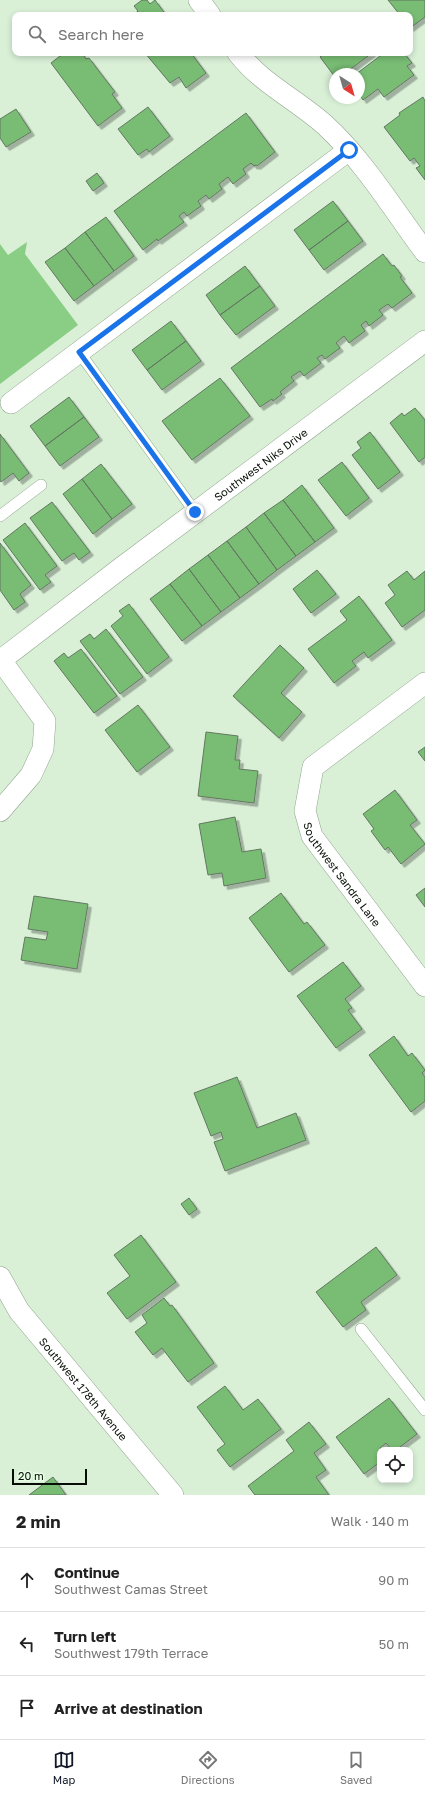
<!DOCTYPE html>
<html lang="en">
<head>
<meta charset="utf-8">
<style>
  :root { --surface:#fff; --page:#f2f2f2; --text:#222; --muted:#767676; --line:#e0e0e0; --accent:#111827 }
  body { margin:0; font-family:"Golos Text",sans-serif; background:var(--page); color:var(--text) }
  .controls { position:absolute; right:12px; bottom:12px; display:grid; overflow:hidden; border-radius:8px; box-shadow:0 2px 6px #0003 }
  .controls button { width:36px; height:36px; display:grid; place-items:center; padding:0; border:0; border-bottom:1px solid var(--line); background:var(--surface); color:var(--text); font:20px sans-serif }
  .compass { position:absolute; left:329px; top:68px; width:36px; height:36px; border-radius:50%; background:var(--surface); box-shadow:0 2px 6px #0003; rotate:143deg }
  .scale { position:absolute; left:12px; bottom:10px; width:75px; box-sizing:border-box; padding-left:4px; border:2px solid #070e06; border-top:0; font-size:11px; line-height:14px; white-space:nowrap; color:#070e06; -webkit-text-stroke:3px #e6fee4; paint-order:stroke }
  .stop { position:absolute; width:12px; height:12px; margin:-9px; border:3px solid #1a73e8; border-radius:50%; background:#fff }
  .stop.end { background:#1a73e8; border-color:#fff; box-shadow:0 1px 4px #0008 }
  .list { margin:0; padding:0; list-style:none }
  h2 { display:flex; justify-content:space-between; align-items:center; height:52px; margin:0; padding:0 16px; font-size:17px }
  h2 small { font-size:13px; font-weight:400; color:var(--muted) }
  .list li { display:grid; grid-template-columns:26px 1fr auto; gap:12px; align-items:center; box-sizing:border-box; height:64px; padding:0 16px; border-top:1px solid var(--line) }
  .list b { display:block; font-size:15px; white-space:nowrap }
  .list p { margin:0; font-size:13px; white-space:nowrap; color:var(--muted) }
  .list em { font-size:13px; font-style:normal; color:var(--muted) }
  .icon { flex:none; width:22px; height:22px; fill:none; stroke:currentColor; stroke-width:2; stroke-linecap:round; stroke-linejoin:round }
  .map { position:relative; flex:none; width:425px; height:1495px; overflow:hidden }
  .search { position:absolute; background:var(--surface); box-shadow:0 2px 6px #0003; left:12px; right:12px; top:12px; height:44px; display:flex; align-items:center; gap:10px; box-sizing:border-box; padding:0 14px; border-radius:8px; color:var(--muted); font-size:15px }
  .sheet { height:244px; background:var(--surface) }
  nav { display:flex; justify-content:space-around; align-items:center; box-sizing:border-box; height:56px; border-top:1px solid var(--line); background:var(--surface); font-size:11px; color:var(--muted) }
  nav a { display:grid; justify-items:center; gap:2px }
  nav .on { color:var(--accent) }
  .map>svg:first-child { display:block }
</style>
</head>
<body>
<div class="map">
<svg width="425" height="1495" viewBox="0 0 425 1495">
  <defs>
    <filter id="shadow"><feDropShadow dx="3.5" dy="3.5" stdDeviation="0" flood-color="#0004"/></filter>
  </defs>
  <rect width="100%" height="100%" fill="#d9f0d7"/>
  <!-- forest -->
  <path fill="#89ce84" d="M27,242L25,254L78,325L0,384V244L8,255Z"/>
  <!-- building -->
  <path fill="#79bd74" stroke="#637761" filter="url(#shadow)" d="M142,0H147L150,4L155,0L166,15H133L138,11L134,6Z
    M388,0H425V17L410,28V15H400Z
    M64,53H82L86,59L89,58L115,92L112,94L122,108L98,126L51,63Z
    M145,53H191L206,73L186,88L179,77L170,83Z
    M325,53H372L344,74H335V77L320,57Z
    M384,53H404L412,63L407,66L414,75L384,97L378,89L363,100L359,94V74H356Z
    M423,97L425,101V180L416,168L420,166L414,158L410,161L384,127L400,115L399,113Z
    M148,107L170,136L149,152L147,149L138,155L118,129Z
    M16,109L31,132L6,147L0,138V119Z
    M246,113L275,152L257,166L255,165L254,166L251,163L243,169L246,174L233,184L228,177L219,184L222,189L209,199L206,195L198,201L201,206L187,216L184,212L179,216L184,222L158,241L157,239L143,250L114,211Z
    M97,173L104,183L93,191L86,181Z
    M333,201L348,221L309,250L294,230Z
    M106,217L134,256L114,271L85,232Z
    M348,221L363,241L324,270L309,250Z
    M85,232L114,271L94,286L65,248Z
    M65,248L94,286L74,301L45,262Z
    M383,254L392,266L394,265L402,276L400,277L412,293L392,308L388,304L379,310L383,315L369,326L366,321L361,325L365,331L349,343L344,336L336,343L340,348L325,359L322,355L317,358L321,363L304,376L300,371L291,377L294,381L280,392L282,394L273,401L272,399L260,407L231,368Z
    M245,266L260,286L220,315L206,295Z
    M260,286L275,306L236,335L220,315Z
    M171,321L186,341L147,370L132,350Z
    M186,341L201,361L162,390L147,370Z
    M220,378L250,416L192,460L162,421Z
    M69,397L84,417L45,446L30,426Z
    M415,408L425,420V457L419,462L390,423L402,413L404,416Z
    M84,417L99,437L60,466L45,446Z
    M370,432L400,472L378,489L352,455L361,448L357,442Z
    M0,434L29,473L19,481L13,473L1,482L0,480Z
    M342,462L369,498L346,516L318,480Z
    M101,464L132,504L112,519L82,479Z
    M82,479L112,519L93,534L63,494Z
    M302,485L334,528L315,542L283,500Z
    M283,500L315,542L296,556L264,513Z
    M52,502L90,552L79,560L74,553L62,561L30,518Z
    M264,513L296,556L277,570L246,527Z
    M25,523L57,566L45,575L51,582L40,590L3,540Z
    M246,527L277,570L259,584L227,541Z
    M227,541L259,584L240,598L208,555Z
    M0,543L31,585L20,594L25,602L14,610L0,590Z
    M208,555L240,598L221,612L189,569Z
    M189,569L221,612L202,626L170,584Z
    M317,570L336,594L311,613L293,589Z
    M407,571L414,580L425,571V610L402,627L385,603L395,595L388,585Z
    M170,584L202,626L182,641L150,599Z
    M359,596L392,640L368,658L364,652L352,661L356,666L334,683L308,649L347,620L340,611Z
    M129,604L169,657L147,674L111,626L123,616L119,611Z
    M106,629L143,677L120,694L80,641L90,634L94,639Z
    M280,645L304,668L281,693L302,712L279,738L233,696Z
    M81,649L117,696L94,713L54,661L64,653L68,658Z
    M138,705L170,747L137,772L105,730Z
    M206,732L238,736L235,760H240L239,769L258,771L254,803L198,796Z
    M425,747V761L418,752Z
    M395,790L417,820L410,825L425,844L401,864L388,847L385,850L371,831L374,829L363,814Z
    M235,817L242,852L261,849L266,878L224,886L222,873L208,875L199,824Z
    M425,888V907L416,895Z
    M281,893L304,924L307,922L325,945L289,972L249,918Z
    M34,896L88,904L77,969L21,960L25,937L46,940L48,932L28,929Z
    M343,962L361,986L345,999L352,1008L348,1010L362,1029L336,1048L297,996Z
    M394,1036L408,1056L412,1053L425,1070L422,1073L425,1077V1101L411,1112L369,1055Z
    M237,1077L257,1128L296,1113L306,1140L225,1171L214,1142L223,1139L221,1132L211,1136L194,1093Z
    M189,1198L197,1209L189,1215L181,1204Z
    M141,1235L176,1282L127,1319L107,1293L130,1276L114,1255Z
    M376,1247L397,1275L361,1302L366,1310L343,1327L316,1292Z
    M164,1298L170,1306L172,1305L214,1363L188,1382L162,1348L153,1355L135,1332L147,1323L142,1315Z
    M225,1386L243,1410L258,1399L281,1429L230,1467L217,1450L225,1444L197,1407Z
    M389,1398L417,1434L396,1450H392L386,1443L380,1448L382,1450H380V1462L364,1474L336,1437Z
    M309,1422L326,1444L314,1453L326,1470L316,1477L329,1495H255L248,1486L294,1451L286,1440Z
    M53,1477L66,1495H29Z"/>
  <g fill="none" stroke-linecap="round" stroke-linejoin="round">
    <!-- service casing -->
    <g stroke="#90a58e" stroke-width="12">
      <path id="service" d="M79,352L195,512
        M0,516L41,485
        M361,1329L425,1410"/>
    </g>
    <!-- minor casing -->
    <g stroke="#90a58e" stroke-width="22">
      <g id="minor">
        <path d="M199,0L210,15"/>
        <path d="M238,53C261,83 297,100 325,125C364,161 393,209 425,252"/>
        <path d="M11,403L349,150"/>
        <path d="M0,659L45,721L43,749L31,775L0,811"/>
        <path id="s1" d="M1,660L121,568L425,341"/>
        <path id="s2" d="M425,683L313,767L305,811L312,836L425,986"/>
        <path id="s3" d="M0,1277L19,1311L173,1495"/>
      </g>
    </g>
    <!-- service -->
    <use href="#service" stroke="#fff" stroke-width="11"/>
    <!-- minor -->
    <use href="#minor" stroke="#fff" stroke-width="21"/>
  </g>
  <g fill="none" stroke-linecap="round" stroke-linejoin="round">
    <!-- route -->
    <path stroke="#1a73e8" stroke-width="5" d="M195,512L79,352L349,150"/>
  </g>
  <g text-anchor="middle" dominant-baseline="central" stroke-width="3.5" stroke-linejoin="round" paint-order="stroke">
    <!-- street labels -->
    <g font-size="11" fill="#070e06" stroke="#e6fee4">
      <text stroke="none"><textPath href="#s1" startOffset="325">Southwest Niks Drive</textPath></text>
      <text stroke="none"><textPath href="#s2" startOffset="259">Southwest Sandra Lane</textPath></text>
      <text stroke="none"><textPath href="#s3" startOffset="140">Southwest 178th Avenue</textPath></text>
    </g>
  </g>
</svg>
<div class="controls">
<button><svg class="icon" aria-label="locate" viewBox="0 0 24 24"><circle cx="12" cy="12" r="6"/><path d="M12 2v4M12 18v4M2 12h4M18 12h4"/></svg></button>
</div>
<svg class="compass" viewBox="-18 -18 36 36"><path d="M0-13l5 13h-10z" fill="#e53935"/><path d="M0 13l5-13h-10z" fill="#767676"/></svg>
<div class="scale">20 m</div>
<div class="stop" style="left:349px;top:150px"></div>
<div class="stop end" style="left:195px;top:512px"></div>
<div class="search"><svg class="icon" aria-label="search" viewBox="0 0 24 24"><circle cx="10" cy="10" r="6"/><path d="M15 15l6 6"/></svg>Search here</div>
</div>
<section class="sheet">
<h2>2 min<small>Walk · 140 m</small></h2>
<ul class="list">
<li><svg class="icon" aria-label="ahead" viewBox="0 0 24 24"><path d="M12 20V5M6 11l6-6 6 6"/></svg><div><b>Continue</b><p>Southwest Camas Street</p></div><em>90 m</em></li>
<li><svg class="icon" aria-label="left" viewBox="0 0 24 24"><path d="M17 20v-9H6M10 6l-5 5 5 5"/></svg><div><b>Turn left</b><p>Southwest 179th Terrace</p></div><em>50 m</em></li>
<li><svg class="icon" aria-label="arrive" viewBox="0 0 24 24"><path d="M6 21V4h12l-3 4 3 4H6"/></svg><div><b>Arrive at destination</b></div></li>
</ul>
</section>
<nav>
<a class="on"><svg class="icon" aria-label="map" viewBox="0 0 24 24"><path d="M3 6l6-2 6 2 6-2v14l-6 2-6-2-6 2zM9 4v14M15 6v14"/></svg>Map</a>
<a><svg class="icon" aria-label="directions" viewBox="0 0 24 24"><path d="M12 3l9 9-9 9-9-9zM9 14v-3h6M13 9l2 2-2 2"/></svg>Directions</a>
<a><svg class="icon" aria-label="saved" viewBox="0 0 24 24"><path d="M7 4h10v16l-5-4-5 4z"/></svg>Saved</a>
</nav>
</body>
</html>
